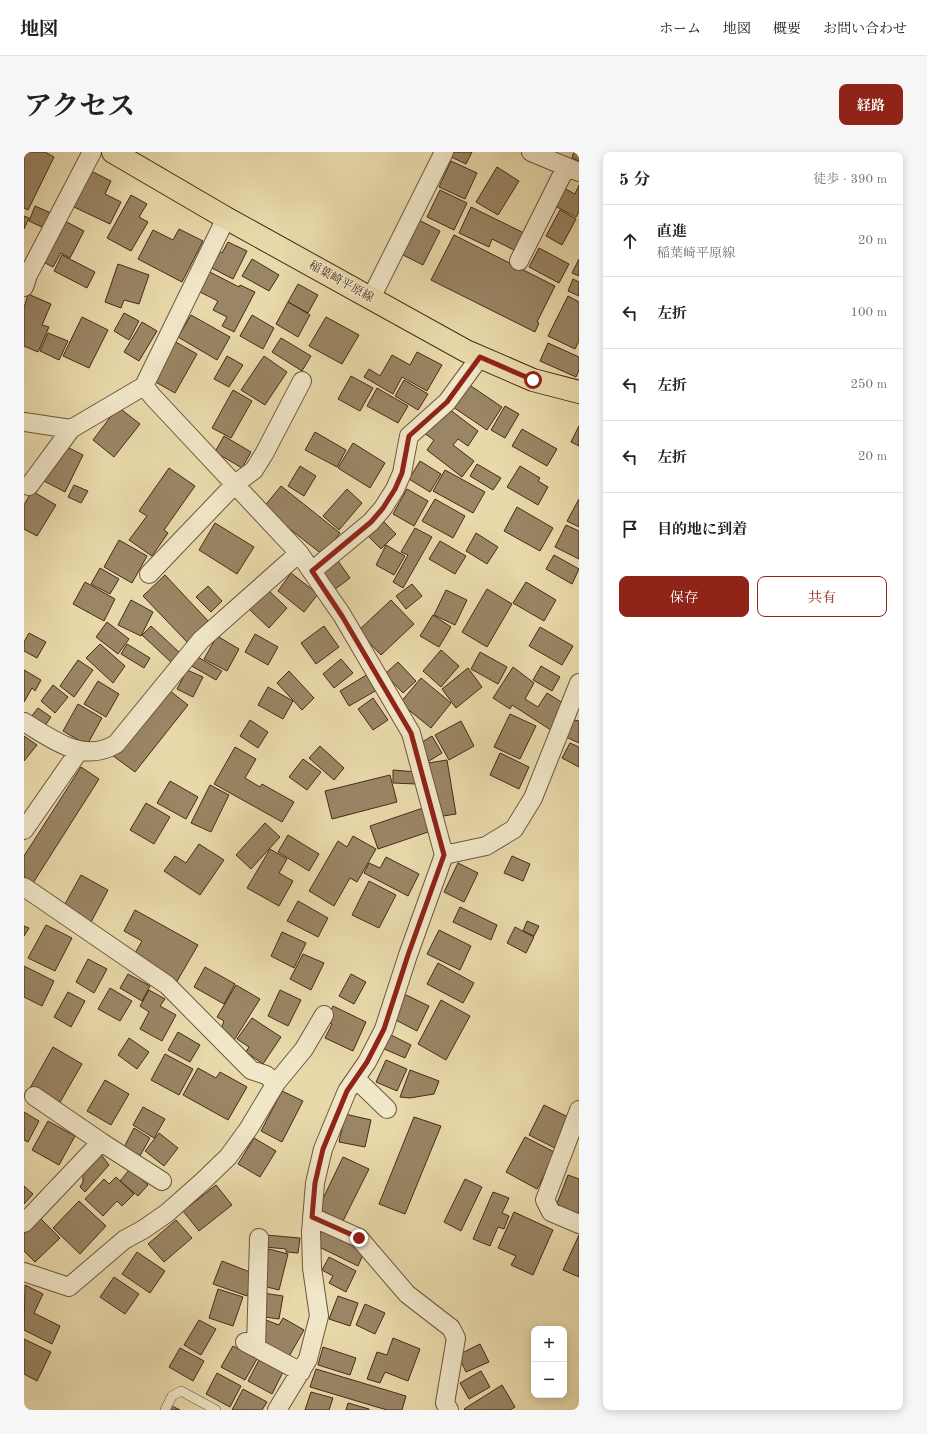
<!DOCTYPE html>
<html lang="ja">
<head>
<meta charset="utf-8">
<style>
  :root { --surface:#fff; --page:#f6f6f6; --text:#222; --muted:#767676; --line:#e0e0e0; --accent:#8f2418 }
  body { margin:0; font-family:"Old Standard TT","Noto Serif JP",serif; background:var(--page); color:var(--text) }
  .controls { position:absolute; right:12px; bottom:12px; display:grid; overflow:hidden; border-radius:8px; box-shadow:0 2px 10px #0003 }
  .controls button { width:36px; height:36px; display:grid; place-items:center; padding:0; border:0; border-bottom:1px solid var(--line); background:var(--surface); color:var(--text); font:20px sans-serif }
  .stop { position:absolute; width:12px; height:12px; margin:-9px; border:3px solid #8f2418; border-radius:50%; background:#fff }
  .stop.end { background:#8f2418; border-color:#fff; box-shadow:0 1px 4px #0008 }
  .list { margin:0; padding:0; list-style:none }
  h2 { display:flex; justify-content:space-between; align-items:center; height:52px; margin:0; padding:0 16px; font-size:17px }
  h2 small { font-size:13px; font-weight:400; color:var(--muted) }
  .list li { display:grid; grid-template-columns:26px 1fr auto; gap:12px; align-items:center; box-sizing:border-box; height:72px; padding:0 16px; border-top:1px solid var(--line) }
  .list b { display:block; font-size:15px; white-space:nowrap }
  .list p { margin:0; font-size:13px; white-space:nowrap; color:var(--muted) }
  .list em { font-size:13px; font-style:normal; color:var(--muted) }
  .actions { display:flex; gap:8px; padding:12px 16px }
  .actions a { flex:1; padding:9px 0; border:1px solid var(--accent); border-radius:8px; text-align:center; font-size:14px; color:var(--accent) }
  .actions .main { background:var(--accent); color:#fff }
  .icon { flex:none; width:22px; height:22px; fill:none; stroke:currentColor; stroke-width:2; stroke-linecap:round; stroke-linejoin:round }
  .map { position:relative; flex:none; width:555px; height:1258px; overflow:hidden; border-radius:8px }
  header { display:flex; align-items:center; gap:24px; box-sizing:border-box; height:56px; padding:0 20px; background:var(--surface); border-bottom:1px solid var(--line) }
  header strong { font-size:19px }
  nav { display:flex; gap:22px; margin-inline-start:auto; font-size:14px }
  .intro { display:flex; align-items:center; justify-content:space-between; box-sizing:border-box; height:96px; padding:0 24px }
  h1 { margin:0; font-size:28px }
  .button { padding:10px 18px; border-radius:8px; background:var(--accent); color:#fff; font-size:14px; font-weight:700 }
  main { display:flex; gap:24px; padding:0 24px }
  aside { flex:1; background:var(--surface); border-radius:8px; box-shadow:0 2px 10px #0003 }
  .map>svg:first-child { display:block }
</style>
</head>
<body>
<header>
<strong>地図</strong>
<nav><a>ホーム</a><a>地図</a><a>概要</a><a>お問い合わせ</a></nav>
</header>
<div class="intro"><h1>アクセス</h1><a class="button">経路</a></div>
<main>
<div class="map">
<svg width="555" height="1258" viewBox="0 0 555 1258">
  <rect width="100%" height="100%" fill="#e8d9aa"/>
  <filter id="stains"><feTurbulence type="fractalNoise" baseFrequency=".005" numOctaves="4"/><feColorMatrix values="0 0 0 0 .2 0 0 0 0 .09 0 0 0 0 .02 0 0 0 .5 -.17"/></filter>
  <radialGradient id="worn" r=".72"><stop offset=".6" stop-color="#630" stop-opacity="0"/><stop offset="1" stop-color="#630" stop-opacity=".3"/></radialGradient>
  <!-- building -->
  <path fill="#9a8564" stroke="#462b19" d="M0,0H21L30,5L4,58L0,56Z
    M427,0H448L442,12L425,4Z
    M550,0H555V9L548,6Z
    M427,9L453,21L441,47L415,35Z
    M473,15L495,29L474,63L452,50Z
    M67,19L87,29L81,42L97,50L86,72L50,55Z
    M555,33V60L552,65L527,52L536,34L551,42Z
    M416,38L443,51L430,78L403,65Z
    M107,43L123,52L115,65L124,70L107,99L83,86Z
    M11,54L27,61L20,76L5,69Z
    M447,55L500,81L492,99L468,87L465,95L435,81Z
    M536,58L552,67L538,93L522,84Z
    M0,64L5,66L0,77Z
    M37,67L60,79L46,106L37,101L29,115L15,108Z
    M393,67L416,79L399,113L375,101Z
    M155,77L179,89L158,130L114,107L129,78L149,88Z
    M430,83L531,134L513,170L515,171L511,180L407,128Z
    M204,90L223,99L209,127L182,113L190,97L198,101Z
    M515,96L545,112L535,131L505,115Z
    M38,103L71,120L63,136L30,119Z
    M228,107L255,123L245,139L218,124Z
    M555,107V124L548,121Z
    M94,112L125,123L115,152L100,148L97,156L81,150Z
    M180,117L215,135L216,133L231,140L210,180L198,174L203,165L189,158L194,149L170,137Z
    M549,127L555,130V144L544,139Z
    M274,132L294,143L284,161L264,150Z
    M4,142L27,152L18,173L25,175L14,200L0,194V156Z
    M544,144L555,150V189L551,197L524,184Z
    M264,150L286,163L274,185L252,172Z
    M100,161L115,169L105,188L90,179Z
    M167,163L206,185L193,208L154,185Z
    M228,163L250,176L239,197L216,184Z
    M58,165L84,178L65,216L39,204Z
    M302,165L335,183L318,212L285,194Z
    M118,170L133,179L115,209L100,200Z
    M24,181L44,189L35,208L16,199Z
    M257,186L287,204L278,219L248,200Z
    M150,189L173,202L151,241L128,228Z
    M524,191L555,205V218L552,225L516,209Z
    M393,200L418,213L403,239L378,225L369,242L340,225L345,217L356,224L368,203L386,213Z
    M203,204L219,213L205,235L190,227Z
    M240,204L263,220L241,253L217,238Z
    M327,224L349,236L336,259L314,247Z
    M380,228L404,242L394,258L371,244Z
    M441,230L478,255L463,278L426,253Z
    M353,236L384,254L374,271L343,254Z
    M209,238L228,249L207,286L188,276Z
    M421,254L454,279L444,294L434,287L429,293L450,309L438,325L403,298L410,288L400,281Z
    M481,254L495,262L481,286L467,278Z
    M94,255L116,272L90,305L69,288Z
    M555,274V294L547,290Z
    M498,277L533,297L523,314L488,294Z
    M291,280L322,298L313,315L281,298Z
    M200,284L227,300L218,316L191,300Z
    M329,291L361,311L346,336L314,316Z
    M39,293L59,303L41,340L20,329Z
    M396,309L417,322L406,340L385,327Z
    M453,312L477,326L469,338L446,324Z
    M276,314L292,324L280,344L264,334Z
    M496,314L516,326L514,329L524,335L514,353L483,335Z
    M145,316L171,334L140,378L144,381L128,404L105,388L123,364L115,359Z
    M421,318L461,340L449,361L409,339Z
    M50,333L64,339L57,351L44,345Z
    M257,334L316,381L299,403L239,356Z
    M323,337L338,351L315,378L299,364Z
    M383,337L404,349L390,374L369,362Z
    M8,339L32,353L13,384L0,377V353Z
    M411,347L441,364L429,386L398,369Z
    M555,347V375L543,369Z
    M493,355L529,376L516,399L480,379Z
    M357,367L372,382L357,397L342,382Z
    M191,371L230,395L213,422L175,398Z
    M542,373L555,379V407L531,395Z
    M391,376L408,385L379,436L369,430L384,403L377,400Z
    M452,381L474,395L463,412L442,399Z
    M95,388L123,404L108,431L80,415Z
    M416,389L442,404L431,422L405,407Z
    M362,393L381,404L370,423L352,413Z
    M530,403L555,417L548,432L522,417Z
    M314,409L326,426L310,438L298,420Z
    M76,416L95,427L86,442L67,432Z
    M267,421L294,442L280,460L254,439Z
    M141,423L186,471L164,491L119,444Z
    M61,430L91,447L80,469L49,452Z
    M502,430L532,448L520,469L489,451Z
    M388,432L398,444L382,457L372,444Z
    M184,434L198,449L187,460L172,445Z
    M243,437L263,456L245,476L225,457Z
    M463,437L488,452L463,495L438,480Z
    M422,438L443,448L431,473L410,463Z
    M107,448L129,460L117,484L94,473Z
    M367,448L390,472L357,503L334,479Z
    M409,463L427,475L415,495L396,484Z
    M83,470L105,487L94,502L72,485Z
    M127,474L157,502L148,511L118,483Z
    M300,474L315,495L292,512L277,491Z
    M516,475L549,494L538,513L505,494Z
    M5,481L22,490L13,506L0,499V490Z
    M231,482L254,495L244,513L221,500Z
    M193,484L215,497L203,519L180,507Z
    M76,492L101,514L89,531L62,506Z
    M103,492L126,506L120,516L97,502Z
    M417,498L435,514L417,535L399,519Z
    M456,500L483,515L474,532L447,517Z
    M172,504L198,519L192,528L166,513Z
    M317,507L329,521L310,536L299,522Z
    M54,508L69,518L50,545L36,534Z
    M374,510L392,529L379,541L361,522Z
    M517,514L536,525L528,539L509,528Z
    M489,515L510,531L501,547L514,555L523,541L542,553L530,580L488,553L486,557L469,546Z
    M444,516L458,535L432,556L418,537Z
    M0,518L17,528L11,539L8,536L0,550Z
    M163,518L179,525L169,545L153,537Z
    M265,519L290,546L278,558L253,531Z
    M344,522L353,538L325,554L316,539Z
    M397,526L427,551L407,576L376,551Z
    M74,529L95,542L82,565L60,552Z
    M29,533L44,545L31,561L17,549Z
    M141,535L164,553L111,620L88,603Z
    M244,535L269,549L259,567L234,553Z
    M349,546L364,568L349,578L334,557Z
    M54,552L78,566L63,593L39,579Z
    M14,556L27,565L20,575L7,565Z
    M486,562L512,574L496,607L470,595Z
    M226,568L244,580L234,596L216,584Z
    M550,568L555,569V591L542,585Z
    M437,569L450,594L425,608L411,583Z
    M0,584L13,593L0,609Z
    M408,584L418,601L405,609L395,592Z
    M546,591L555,595V615L538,606Z
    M296,594L320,616L310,628L285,606Z
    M211,595L232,607L221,626L236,635L238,632L270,650L258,670L190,632Z
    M476,601L505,615L495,637L466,623Z
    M279,607L297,620L283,638L265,625Z
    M423,608L432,662L413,665L404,611Z
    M57,615L75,627L9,731L0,725V704Z
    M369,618L393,620L392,632L369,631Z
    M366,623L373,650L308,667L301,639Z
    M146,629L174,645L162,667L133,651Z
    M186,633L205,643L187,680L167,671Z
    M122,651L146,665L130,692L106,678Z
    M399,656L407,679L354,697L346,674Z
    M241,671L256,685L227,717L212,703Z
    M264,683L295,702L285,719L254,700Z
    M329,684L352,697L333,730L326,726L310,754L285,739L314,689L323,695Z
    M175,692L200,708L176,743L140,719L151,704L162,711Z
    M246,697L263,707L255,721L269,729L255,754L223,736Z
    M488,704L506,712L499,729L480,721Z
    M362,705L395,722L384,744L340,721L345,711L356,716Z
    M434,711L454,721L440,750L420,740Z
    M57,723L84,738L65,774L37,759Z
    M345,729L372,743L355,776L328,763Z
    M274,749L304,766L294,785L263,769Z
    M436,755L473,773L467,788L429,770Z
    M111,758L174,793L152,831L108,806L118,789L100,779Z
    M503,769L515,774L510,784L499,779Z
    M22,773L48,786L31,819L4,806Z
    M0,774L5,776L0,784Z
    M491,775L510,785L502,801L483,791Z
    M415,778L447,794L436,818L403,802Z
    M258,780L282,791L270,816L247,804Z
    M279,802L300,811L287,838L266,827Z
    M64,807L83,817L70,841L52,830Z
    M414,811L450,831L439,851L403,832Z
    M0,814L30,829L18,854L0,845Z
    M181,815L211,832L200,852L170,835Z
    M104,822L126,834L118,849L96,836Z
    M327,822L342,830L330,852L315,844Z
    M212,833L236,847L209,890L197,877L200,869L193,865Z
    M86,836L108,849L96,869L74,857Z
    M125,838L141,847L136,854L152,863L138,889L116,877L125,860L116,854Z
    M256,838L277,848L264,874L244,864Z
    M44,840L61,849L47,875L30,865Z
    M378,841L405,854L393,879L366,865Z
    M417,848L446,864L422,908L394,892Z
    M309,854L342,870L329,899L301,886L308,872L302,869Z
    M228,866L257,885L239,912L222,900L225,895L213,887Z
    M154,880L176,893L166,910L144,898Z
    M365,882L387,893L381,906L358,896Z
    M105,886L125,900L113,917L94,903Z
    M29,895L58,912L35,952L6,936Z
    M141,902L169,917L155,943L127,928Z
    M362,908L383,917L373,939L352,930Z
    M174,916L192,926L196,920L223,935L204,968L159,943Z
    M386,918L415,929L410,942L386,946L376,945Z
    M81,928L105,942L87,973L63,959Z
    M258,939L279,949L258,990L237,979Z
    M520,953L546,966L531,996L505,983Z
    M119,955L141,967L130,986L109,973Z
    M0,960L15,969L4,990L0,988Z
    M321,962L347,968L341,995L315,990Z
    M390,965L417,974L381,1062L355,1052Z
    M24,969L51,984L35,1013L8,998Z
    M110,976L126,986L113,1009L97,1001Z
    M135,981L154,996L140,1014L121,999Z
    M501,985L532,1001L513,1037L482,1020Z
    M230,986L252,999L236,1025L214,1012Z
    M76,1001L85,1013L61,1040L56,1035L59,1030V1015Z
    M319,1005L345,1017L319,1069L294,1057Z
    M106,1017L124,1033L114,1044L96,1029Z
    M544,1023L555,1027V1062L532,1054Z
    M92,1025L110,1042L98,1054L93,1049L79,1064L61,1047L80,1027L85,1032Z
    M441,1027L458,1035L437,1079L420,1070Z
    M192,1033L208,1053L175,1079L159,1059Z
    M0,1034L9,1042L0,1052Z
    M469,1040L485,1046L478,1061L485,1064L480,1077L474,1075L466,1094L449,1087Z
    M55,1049L82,1074L56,1102L29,1076Z
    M490,1060L529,1078L509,1123L487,1113L492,1104L474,1096Z
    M14,1064L36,1086L11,1110L0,1099V1077Z
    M152,1068L168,1086L140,1110L124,1092Z
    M298,1078L341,1098L334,1114L291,1093Z
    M242,1083L276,1086L274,1101L262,1100V1097L241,1095Z
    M555,1083V1125L539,1118Z
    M245,1097L264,1102L255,1138L235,1133Z
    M113,1100L141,1119L126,1141L98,1122Z
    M305,1105L332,1119L322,1140L305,1131L309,1124L298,1118Z
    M198,1109L231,1122L223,1144L189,1132Z
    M90,1125L115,1142L101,1162L76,1145Z
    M1,1133L19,1142L10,1161L36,1174L28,1192L0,1178Z
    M194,1137L219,1145L209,1174L185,1166Z
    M239,1141L259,1144L255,1167L234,1164Z
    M314,1144L334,1151L326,1174L305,1167Z
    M341,1152L361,1161L351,1182L332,1173Z
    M259,1166L280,1178L263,1208L235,1191L242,1168L255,1173Z
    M175,1168L192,1177L177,1203L160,1193Z
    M369,1186L396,1197L384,1229L361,1220L356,1231L343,1227L353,1200L363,1203Z
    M0,1187L27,1200L13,1229L0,1222Z
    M456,1192L465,1210L442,1220L434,1203Z
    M209,1194L233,1207L221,1228L197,1215Z
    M299,1195L332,1206L326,1223L294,1213Z
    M156,1196L180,1209L169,1229L145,1215Z
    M235,1208L259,1220L248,1242L224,1229Z
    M292,1217L382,1244L378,1258H363L286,1235Z
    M457,1219L466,1235L445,1247L436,1231Z
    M193,1221L217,1234L206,1255L182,1242Z
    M478,1233L491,1255L486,1258H441L440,1257Z
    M219,1237L243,1250L238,1258H208Z
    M287,1240L309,1246L305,1258H281Z
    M324,1251L345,1257V1258H322Z
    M146,1253L156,1258H143Z"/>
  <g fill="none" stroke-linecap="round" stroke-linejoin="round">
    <!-- lane casing -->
    <g stroke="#6e563d" stroke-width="10">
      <path id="lane" d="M141,1258L148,1244L157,1239L192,1258"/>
    </g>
    <!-- street casing -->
    <g stroke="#6e563d" stroke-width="20">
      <path id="street" d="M507,0L555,20
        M202,66L120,234L129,245L275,401L318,463L387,581L420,703
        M495,109L542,15
        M0,135L4,123L68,0
        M347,146L420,0
        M0,270L47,277L120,234
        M5,334L47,277
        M288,419L347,370L359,356L371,337L378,321L385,284L423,250L456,205
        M125,422L211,332L230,318L240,302L278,229
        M0,570C28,587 59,612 92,592L177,488L275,401
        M0,678L55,599
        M0,735L143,833L227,918L242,923L252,931L225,976L204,1005L178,1030L143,1061L120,1077L100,1088L45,1135L0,1120
        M332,927L363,957
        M252,931L280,897L300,863
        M10,944L77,990
        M555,958L521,1048L527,1060L555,1072
        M288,1065L335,1086L383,1142L427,1176L432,1186L421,1251L425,1258
        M0,1071L77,990L138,1029
        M221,1190L277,1220
        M232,1196L235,1086
        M253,1258L284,1207L295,1164L288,1116L287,1080L291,1031L299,997L323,939L343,910L360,877L384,803L420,703L462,694L490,677L509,646L555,531"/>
    </g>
    <!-- primary casing -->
    <g stroke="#462b19" stroke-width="24">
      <path id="primary" d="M89,0L202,66L442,199L509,228L555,240"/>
    </g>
    <!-- lane -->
    <use href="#lane" stroke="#f0e6c8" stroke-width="9"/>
    <!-- street -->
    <use href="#street" stroke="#f0e6c8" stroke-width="18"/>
    <!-- primary -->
    <use href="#primary" stroke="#e8d9aa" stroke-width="22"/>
  </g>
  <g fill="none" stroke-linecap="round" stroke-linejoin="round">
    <!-- route -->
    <path stroke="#8f2418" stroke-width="5" d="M335,1086L288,1065L291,1031L299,997L323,939L343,910L360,877L384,803L420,703L387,581L318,464L288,419L347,370L359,356L371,337L378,321L385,284L423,250L456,205L509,228"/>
  </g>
  <g text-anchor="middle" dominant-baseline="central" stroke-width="3" stroke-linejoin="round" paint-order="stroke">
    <!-- street labels -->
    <g font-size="12" fill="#462b19" stroke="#f0e6c8">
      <text transform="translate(317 130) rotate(29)">稲葉崎平原線</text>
    </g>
  </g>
  <rect width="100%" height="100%" filter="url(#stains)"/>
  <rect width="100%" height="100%" fill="url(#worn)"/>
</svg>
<div class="controls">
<button>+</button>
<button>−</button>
</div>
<div class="stop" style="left:509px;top:228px"></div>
<div class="stop end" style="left:335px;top:1086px"></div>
</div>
<aside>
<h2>5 分<small>徒歩 · 390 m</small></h2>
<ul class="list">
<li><svg class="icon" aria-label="ahead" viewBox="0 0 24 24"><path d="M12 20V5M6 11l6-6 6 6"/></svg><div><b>直進</b><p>稲葉崎平原線</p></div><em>20 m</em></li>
<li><svg class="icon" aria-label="left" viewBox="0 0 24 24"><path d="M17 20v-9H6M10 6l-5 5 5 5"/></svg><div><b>左折</b></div><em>100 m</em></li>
<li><svg class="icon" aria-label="left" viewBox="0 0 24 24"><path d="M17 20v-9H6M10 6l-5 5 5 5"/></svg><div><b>左折</b></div><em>250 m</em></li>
<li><svg class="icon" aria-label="left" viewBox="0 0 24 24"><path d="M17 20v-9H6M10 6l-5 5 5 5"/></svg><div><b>左折</b></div><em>20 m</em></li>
<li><svg class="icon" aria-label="arrive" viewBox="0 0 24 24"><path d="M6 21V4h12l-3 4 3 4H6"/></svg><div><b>目的地に到着</b></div></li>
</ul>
<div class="actions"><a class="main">保存</a><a>共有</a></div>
</aside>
</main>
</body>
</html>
